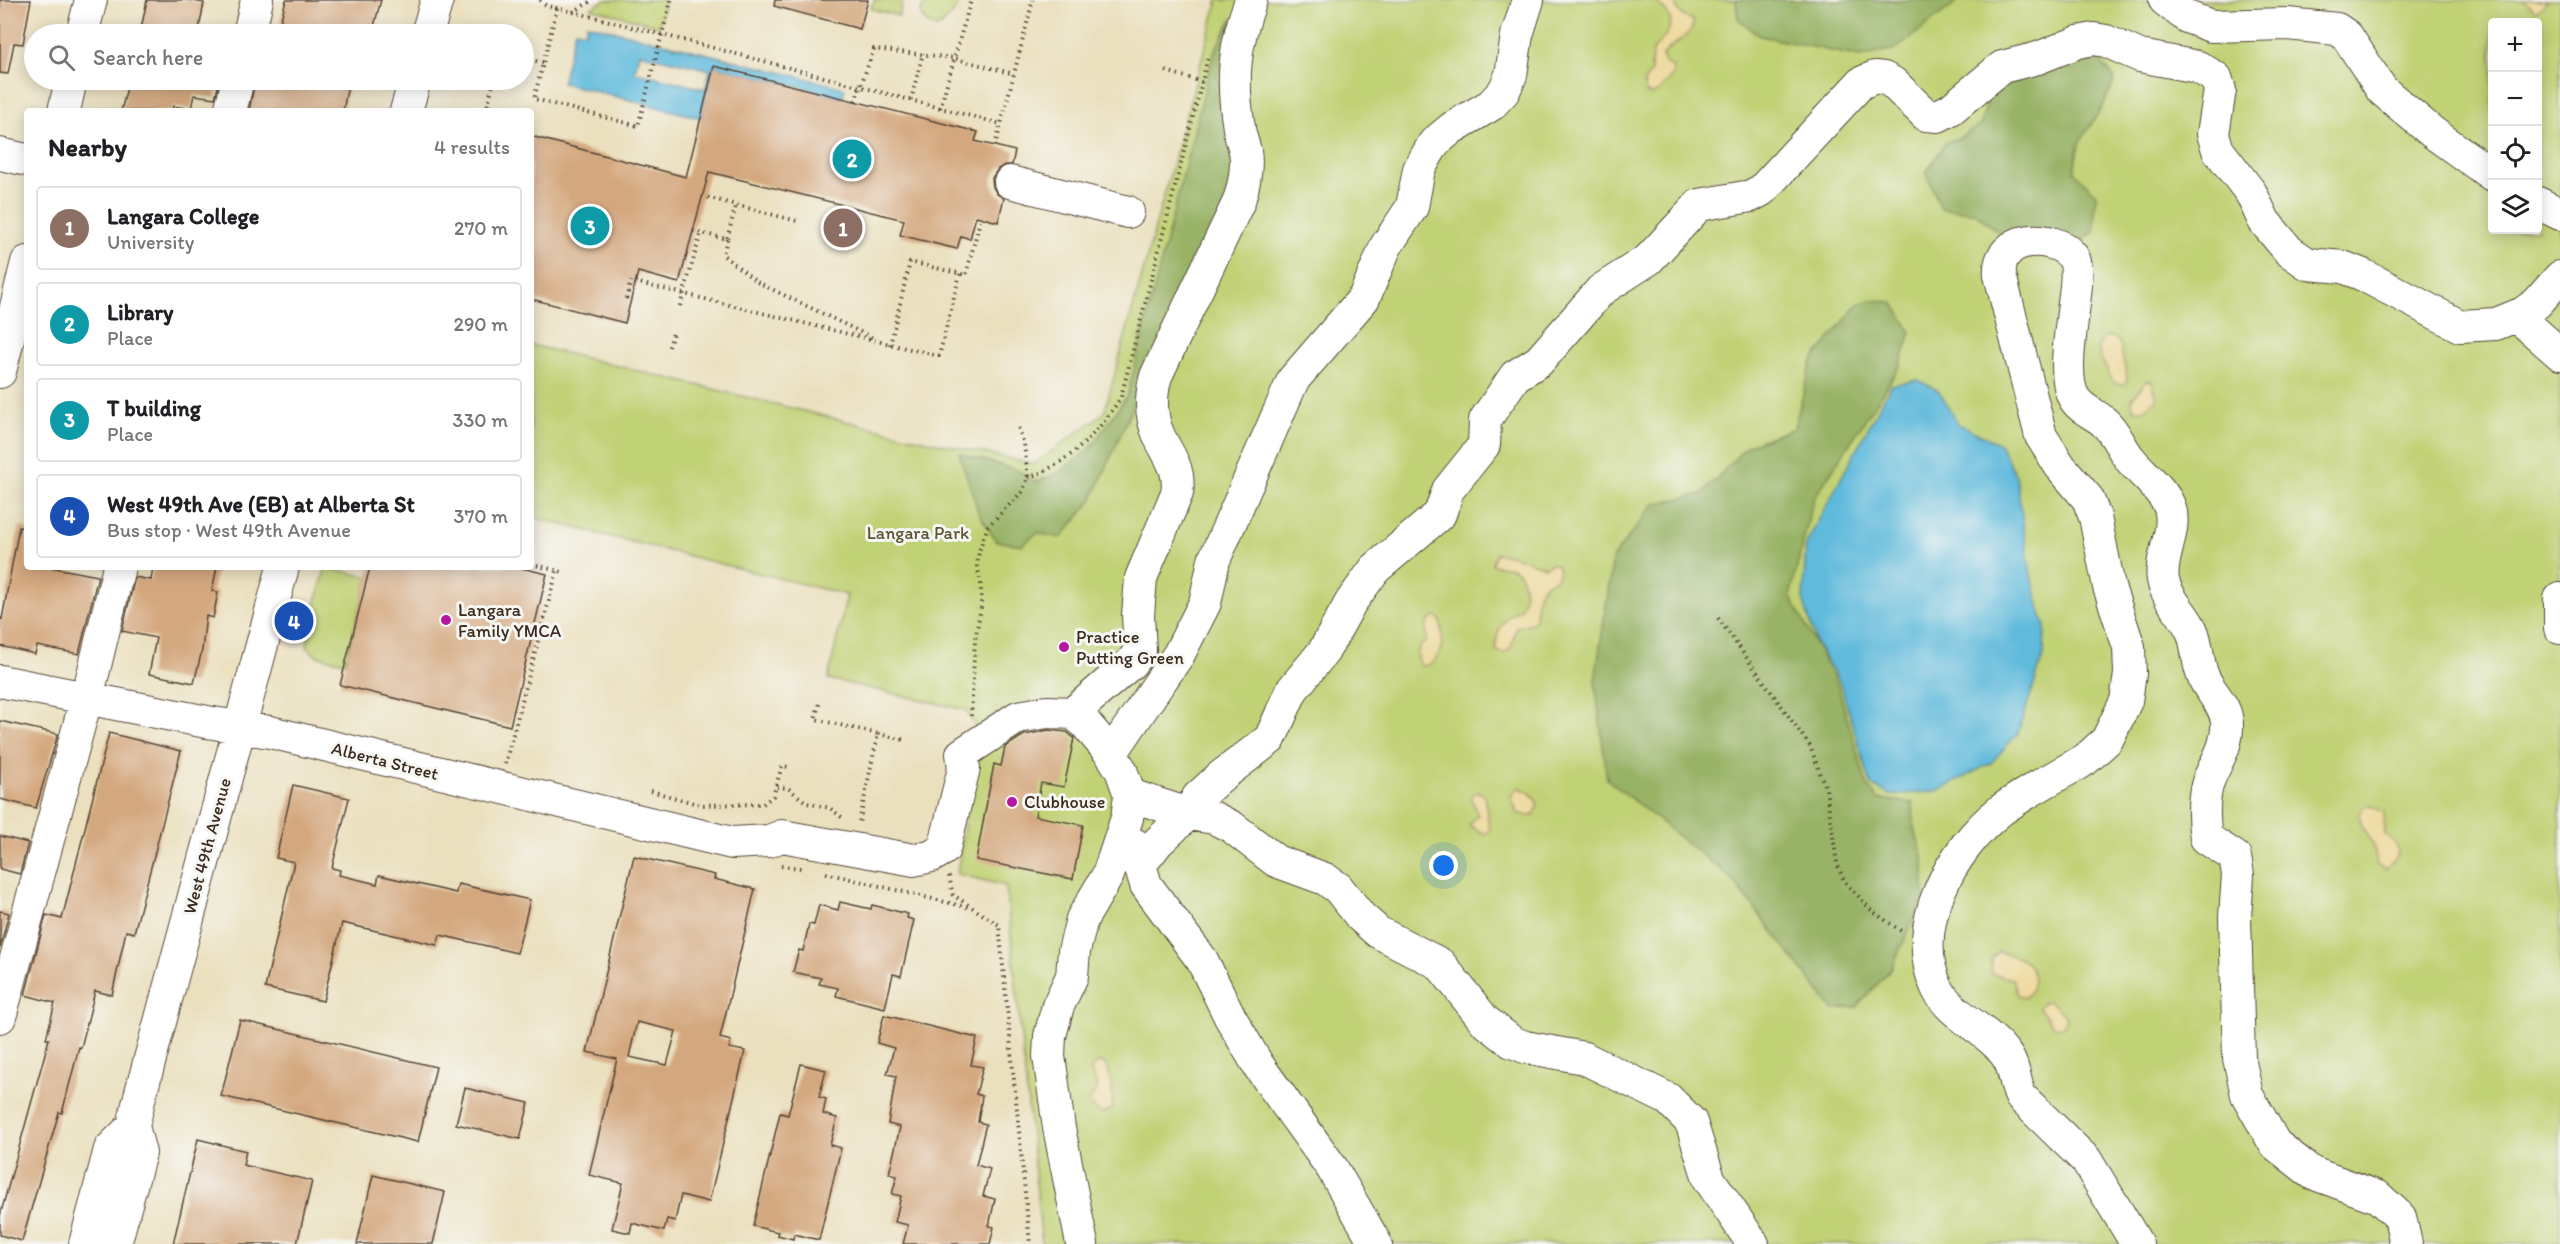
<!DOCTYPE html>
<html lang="en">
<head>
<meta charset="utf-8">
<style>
  :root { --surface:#fff; --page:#f2f2f2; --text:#202124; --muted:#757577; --line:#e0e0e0; --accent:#b5179e }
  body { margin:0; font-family:Itim,sans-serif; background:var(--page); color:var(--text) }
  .controls { position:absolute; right:18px; top:18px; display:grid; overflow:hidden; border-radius:6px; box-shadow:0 3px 15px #0003 }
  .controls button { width:54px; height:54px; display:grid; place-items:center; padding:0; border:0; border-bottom:2px solid var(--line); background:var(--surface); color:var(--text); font:30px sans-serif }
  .you { position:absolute; left:1444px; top:866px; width:21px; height:21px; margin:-15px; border:4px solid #fff; border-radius:50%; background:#1a73e8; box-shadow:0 0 0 9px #1a73e833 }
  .badge { display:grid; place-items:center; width:39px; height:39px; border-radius:50%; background:var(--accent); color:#fff; font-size:20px; font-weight:700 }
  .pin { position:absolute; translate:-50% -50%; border:3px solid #fff; box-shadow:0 2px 6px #0006 }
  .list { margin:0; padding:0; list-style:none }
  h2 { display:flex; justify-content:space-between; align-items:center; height:78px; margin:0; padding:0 24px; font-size:26px }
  h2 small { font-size:20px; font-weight:400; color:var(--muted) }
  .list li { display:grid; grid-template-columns:39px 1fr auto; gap:18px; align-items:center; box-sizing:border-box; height:84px; margin:0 12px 12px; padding:0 12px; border:2px solid var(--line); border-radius:6px }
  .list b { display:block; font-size:22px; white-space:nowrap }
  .list p { margin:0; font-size:20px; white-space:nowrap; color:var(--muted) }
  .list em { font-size:20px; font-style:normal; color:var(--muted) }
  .icon { flex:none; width:33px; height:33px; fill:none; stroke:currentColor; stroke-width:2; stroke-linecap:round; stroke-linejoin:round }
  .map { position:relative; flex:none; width:2560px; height:1244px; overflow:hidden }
  .search { position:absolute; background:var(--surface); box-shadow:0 3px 15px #0003; left:24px; top:24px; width:510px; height:66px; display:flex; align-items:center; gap:15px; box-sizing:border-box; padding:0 21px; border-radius:33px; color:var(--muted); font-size:22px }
  .panel { position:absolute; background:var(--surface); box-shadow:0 3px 15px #0003; left:24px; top:108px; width:510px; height:462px; border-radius:6px }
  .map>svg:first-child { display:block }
</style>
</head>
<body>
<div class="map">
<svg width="2560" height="1244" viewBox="0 0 2560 1244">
  <rect width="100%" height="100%" fill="#f6f6f2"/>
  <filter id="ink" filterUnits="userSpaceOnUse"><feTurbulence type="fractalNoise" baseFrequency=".0167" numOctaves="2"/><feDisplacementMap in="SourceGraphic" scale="12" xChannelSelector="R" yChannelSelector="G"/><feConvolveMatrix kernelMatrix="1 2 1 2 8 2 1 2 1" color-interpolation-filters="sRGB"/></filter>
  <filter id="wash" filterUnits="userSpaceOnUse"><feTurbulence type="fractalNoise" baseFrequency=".008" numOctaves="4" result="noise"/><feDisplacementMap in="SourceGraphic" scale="24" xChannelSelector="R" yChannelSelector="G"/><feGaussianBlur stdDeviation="1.35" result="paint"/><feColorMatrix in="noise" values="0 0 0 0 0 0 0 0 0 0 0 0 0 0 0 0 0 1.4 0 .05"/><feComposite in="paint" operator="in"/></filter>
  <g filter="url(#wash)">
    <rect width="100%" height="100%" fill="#ebe0be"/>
    <!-- green -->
    <path fill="#c1d174" stroke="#7e7e49" stroke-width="1.5" fill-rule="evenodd" d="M605,0H665L659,26L591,8Z
      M874,0H903L899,16L871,9Z
      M925,0H954L958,7L942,26L935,28C926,22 913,14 926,4Z
      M1218,0H2560V1244H1042L1006,886L957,874L978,732L966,710L828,679L847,595L531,517V345L928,441L1034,464L1104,413ZM2492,22H2538V230H2492Z
      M326,567L368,577L345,662L317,656L307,647L311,619Z"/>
    <!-- forest -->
    <path fill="#98b366" stroke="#6a6e42" stroke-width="1.5" d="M1736,0H1959L1896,49L1860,57L1760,36L1738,19Z
      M1232,19L1237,183L1147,374L1092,500L1061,538L1037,533L1022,545L996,541L979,514L959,453L1019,471L1036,482L1058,473L1090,449L1127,396L1214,52Z
      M2072,54L2096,55L2115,79L2104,104L2079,143L2074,171L2096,195L2094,232L2077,246L2004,237L1974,212L1941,209L1926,172L1945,143L1961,137L1981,124L1989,96L2032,72Z
      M1871,300L1893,302L1911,332L1900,366L1813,500L1790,596L1837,684L1867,785L1878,799L1913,803L1914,828L1924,859V897L1891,969L1857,1007L1833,1010L1732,879L1607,779L1595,681L1613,557L1654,504L1702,494L1747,446L1794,428L1812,361L1858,304Z"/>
    <!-- sand -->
    <path fill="#eeda9e" stroke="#94825e" stroke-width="1.5" d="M1653,0H1677L1676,8L1683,16L1693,20C1695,36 1671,43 1662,56L1666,64L1673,67V75L1657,92L1651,95L1645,92L1644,82L1651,72L1652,51C1672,29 1681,20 1653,0Z
      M2521,0H2546V2L2536,11Z
      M2104,337H2114L2121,345C2121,359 2127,368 2127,380L2123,385L2112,382C2109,364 2090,356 2104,337Z
      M2147,380L2152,381L2157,399L2143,410H2134L2131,400Z
      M1496,553L1514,556L1545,567L1552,563L1557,565L1559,570L1556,579C1532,587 1539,601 1534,622L1516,627L1511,648L1504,653L1496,651C1495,638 1498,627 1508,617C1513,613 1519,611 1522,605C1527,594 1525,573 1512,568C1506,566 1499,567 1493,565L1492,563Z
      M1436,616L1439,618C1446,633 1443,666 1421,666C1415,653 1417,649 1427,640C1426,628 1424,621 1436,616Z
      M1519,788C1528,790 1535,796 1538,805L1534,815L1529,816L1517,813L1511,796Z
      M1479,792L1484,795L1490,830L1484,834L1469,825L1478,815L1471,798L1473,794Z
      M2365,806H2371L2384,812L2385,835C2403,847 2401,855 2386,869L2377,866L2374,846L2362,826L2359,815Z
      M1999,952C2005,954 2013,955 2019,958C2035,965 2040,987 2024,997L2017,994L2013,979L1991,974V958Z
      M2049,1001L2066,1016L2064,1025L2059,1028L2054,1026L2039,1008L2042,1003Z
      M1100,1062L1104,1063C1111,1071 1114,1097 1112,1108L1103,1114L1091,1106L1090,1099L1098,1087L1091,1072L1092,1067Z"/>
    <!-- water -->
    <path fill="#5ebadc" stroke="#4c727d" stroke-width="1.5" fill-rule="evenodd" d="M587,24L845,88L842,98L714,66L701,118L562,83L575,30L585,32ZM639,53L710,70L705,89L635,72Z
      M1918,380L1939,391L1958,424L2000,444L2016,476L2031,576L2045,627L2044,654L2018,733L1991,763L1938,791L1890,795L1871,785L1840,683L1816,643L1803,599L1806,544L1891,385Z"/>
    <g id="blocks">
      <!-- building -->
      <path fill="#d4a87f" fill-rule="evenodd" d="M0,0H31L23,44L14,43L8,74L0,73Z
        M147,0H189L204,3L198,34H140Z
        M286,0H381L372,34H277Z
        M775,0H868L860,29L774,6Z
        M714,66L978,132L975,141L1015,151L1012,165H1005L998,169L992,178L993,187L997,194L1004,198L998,222L976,216L970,239L961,236L957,249L900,235L904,220L709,172L679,283L638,272L625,323L531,299V136L686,177Z
        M129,80H220L215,98L194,95L191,109L173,106L172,111H121Z
        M255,80H349L343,111H249Z
        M19,527L27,528V567H50L98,576L79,654L37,646L35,654L0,646V618L2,619Z
        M153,567H217L212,591L218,592L213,618L206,616L202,650L194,683L149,674L156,638L122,631L135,577L151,580Z
        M370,567H517L547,574L510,726L340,685Z
        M0,721L58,734L36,808L0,799Z
        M1048,730L1067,732L1074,738L1064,787L1041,783L1035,816L1083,825L1073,879L976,860L994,764L1001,766L1005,747L1024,735Z
        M109,733L181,751L134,933L126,931L112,995L95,991L81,1048L79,1047L62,1113L59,1112L22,1241L0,1235V1216L49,1039H46L55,1003L25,995L46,915L62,919Z
        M293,785L349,798L332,868L340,870L339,875L377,884L379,875L456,893L458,884L530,900L517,953L440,935L437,945L342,923L323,1001L265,988L294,862L276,858Z
        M0,836L28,843L20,874L0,869Z
        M634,856L715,875L714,879L755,889L720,1038L731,1041L729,1048L745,1051L709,1202L681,1195L675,1221L667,1219L664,1231L632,1223L630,1233L612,1229L623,1183L589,1175L617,1059L587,1052ZM637,1022L676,1031L667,1065L629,1057Z
        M840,902L871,909L872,905L908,914L907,918L914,920L901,976L893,974L885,1008L836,996L838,988L819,984L821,978L793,972L799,950L803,951L809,924L814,925L819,905L838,910Z
        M0,911L9,913L0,948Z
        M884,1015L977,1038L971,1065L983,1067L976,1094L982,1096L978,1122L986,1124L976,1165L990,1169L983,1196L995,1199L989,1226L994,1227L990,1244H903L908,1225L895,1222L901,1196L892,1194L897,1176L889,1174L900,1127L888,1124L896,1076L887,1074L894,1048L877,1043Z
        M240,1020L436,1067L418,1142L221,1096Z
        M801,1064L826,1070L819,1097L826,1099L823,1114L837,1118L830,1145L841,1148L819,1240L794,1234L793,1239L777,1235L778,1232L753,1226L780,1113L788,1115Z
        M465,1088L529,1103L520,1139L456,1124Z
        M198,1139L246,1151L243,1165L312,1181L297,1244H173Z
        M373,1175L445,1192L433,1244H357Z"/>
    </g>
  </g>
  <g filter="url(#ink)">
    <use href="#blocks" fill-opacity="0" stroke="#554536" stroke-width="1.5"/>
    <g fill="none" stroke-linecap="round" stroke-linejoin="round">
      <!-- minor casing -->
      <g stroke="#554536" stroke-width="34">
        <path id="minor" d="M2165,0L2187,17L2211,26L2287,24L2337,29L2347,36L2382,90L2432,132L2492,175
          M82,34L91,0
          M249,34L257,0
          M427,34L437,0
          M64,111L71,80
          M230,111L238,80
          M406,111L415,80
          M0,154L27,160
          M1010,182L1128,212
          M2538,203L2560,214
          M2523,313L2526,324L2560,354
          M0,372L27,262
          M2560,599V628
          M0,681L207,722L270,732L732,843L769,841L782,836L914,860L932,856L944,849L964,768L962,754L1018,717L1047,712L1073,713L1085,723L1111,754L1121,770L1130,795L1127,818L1108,875L1082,919L1074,951L1072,976L1058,1006L1050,1036L1049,1056L1059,1128L1082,1244
          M1073,713L1131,663L1140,651L1138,615L1141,578L1177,493C1181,469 1169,457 1159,436C1150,416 1150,397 1156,376L1239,201C1244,185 1248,168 1245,151C1243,143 1240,136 1239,128C1231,80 1234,45 1251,0
          M1111,754L1179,654L1205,603L1214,560L1293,380L1364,298L1386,246L1412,207L1419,169L1434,143L1452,128L1491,105L1504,91L1511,75L1517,35L1528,0
          M1130,795L1188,814L1214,818L1232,827L1276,861L1325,879L1338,888L1361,917L1378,932L1440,964L1485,1021L1512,1042L1525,1047L1584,1058L1668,1099L1691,1122L1709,1179L1753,1244
          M1134,844L1146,885L1202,960L1230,1017L1258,1065L1332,1168L1376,1244
          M1140,865L1158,842L1188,814L1198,797L1220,777L1270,739L1292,690L1324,651L1351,602L1375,569L1440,514L1448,490L1484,445L1485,420L1515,376L1539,361L1601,290L1649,259L1699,205L1751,196L1762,190L1861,83L1875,77L1884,78L1893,83L1926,115L1938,116L1951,109L2002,67L2038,58L2078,42L2094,39L2106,41L2140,56L2198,67L2216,78L2220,90L2213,134L2218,150L2251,193L2264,221L2289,251L2308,264L2343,267L2363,275L2460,326L2496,324L2523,313L2537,303L2560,277
          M0,1017L93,674L119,567
          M85,1244L110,1149L133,1126
          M115,1244L140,1153L133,1126L140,1096L283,567
          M2137,1244L2086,1160L2021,1097C2015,1085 2015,1069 2008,1058C1991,1030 1952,1018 1937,988C1908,927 1952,849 2000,811C2026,791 2058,776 2086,759L2107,740L2126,701L2130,674L2129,647L2109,587L2095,517L2088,499L2060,466L2041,436L2000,275C1996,234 2055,232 2073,257C2086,275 2057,363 2073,396C2079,409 2094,413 2104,422C2115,431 2121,448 2130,459C2142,474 2164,490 2170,508C2177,531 2159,559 2163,580C2167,600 2184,613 2192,631C2198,645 2197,662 2203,676C2209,692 2227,705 2227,724C2228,745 2217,760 2209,779C2202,798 2203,818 2206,838L2235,857L2238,875L2235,917L2239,1058L2247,1095L2275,1144L2312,1173L2378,1197L2400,1217L2406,1244"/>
      </g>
      <!-- path -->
      <path stroke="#554536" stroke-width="4" stroke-dasharray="1.5 4.5" stroke-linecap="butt" d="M540,0L547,6L557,8
        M671,0L638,126L534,99L557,8C706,45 853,85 1001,124L1033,0
        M573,12L593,0
        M524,58L543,63
        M1166,71L1202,82L1208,56
        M911,100L923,53
        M855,101L874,49L954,58L1014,74
        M940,108L971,0
        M486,111L494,80
        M995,146L1001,124
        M702,196L797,221
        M693,231L727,239L736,205
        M727,239L723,255L757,282L875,339
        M635,282L939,356L960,274
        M626,299L631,281
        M680,306L701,233
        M890,345L910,262L966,275L981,217
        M669,347L674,330
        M1028,478C1070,462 1097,435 1121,397L1202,82
        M531,564L563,572
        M1718,618L1810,746L1826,789L1837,863L1844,881L1872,911L1904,933
        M819,704L815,719L878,734L859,823
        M971,716L975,640L981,607V582L977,566L979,551L988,526L1022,492L1028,478L1024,444L1018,427
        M878,734L905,740
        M505,764L557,571
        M777,787L788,788L807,803L830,808L844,819
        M651,791L701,805L763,804L773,796L782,766L789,767
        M781,866L801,868
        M826,873L970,908
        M949,876L953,895L999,925L1030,1244"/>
      <!-- minor -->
      <use href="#minor" stroke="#fff" stroke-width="32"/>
    </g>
  </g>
  <!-- markers -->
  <g fill="#b5179e" stroke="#f6f6f2" stroke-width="2">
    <circle cx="446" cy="620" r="6"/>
    <circle cx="1064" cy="647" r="6"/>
    <circle cx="1012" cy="802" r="6"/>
  </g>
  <g text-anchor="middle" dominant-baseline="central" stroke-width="6" stroke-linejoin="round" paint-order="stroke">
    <!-- park labels -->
    <g font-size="18" fill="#5c5434" stroke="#f6f6f2">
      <text x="918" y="533">Langara Park</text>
    </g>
    <!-- poi labels -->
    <g font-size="18" fill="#3b2a1e" stroke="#f6f6f2" text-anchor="start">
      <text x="458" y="610">Langara<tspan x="458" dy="21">Family YMCA</tspan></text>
      <text x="1076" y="637">Practice<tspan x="1076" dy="21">Putting Green</tspan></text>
      <text x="1024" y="802">Clubhouse</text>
    </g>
    <!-- street labels -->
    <g font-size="18" fill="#3b2a1e" stroke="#f6f6f2">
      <text transform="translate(385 761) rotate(14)">Alberta Street</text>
      <text transform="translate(207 846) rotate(-75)">West 49th Avenue</text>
    </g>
  </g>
</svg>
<div class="controls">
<button>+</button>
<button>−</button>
<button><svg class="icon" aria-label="locate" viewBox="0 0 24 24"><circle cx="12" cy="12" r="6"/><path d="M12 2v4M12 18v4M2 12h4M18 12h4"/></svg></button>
<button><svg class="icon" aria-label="layers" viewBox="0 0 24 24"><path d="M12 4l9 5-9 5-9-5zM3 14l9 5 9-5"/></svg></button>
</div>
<div class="you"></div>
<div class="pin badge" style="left:843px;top:228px;background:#8d6e63">1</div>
<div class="pin badge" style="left:852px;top:159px;background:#0f9aa8">2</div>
<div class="pin badge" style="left:590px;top:226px;background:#0f9aa8">3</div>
<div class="pin badge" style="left:294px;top:621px;background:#1a4fb4">4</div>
<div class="search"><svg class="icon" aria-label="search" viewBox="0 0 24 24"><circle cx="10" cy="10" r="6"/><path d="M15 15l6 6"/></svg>Search here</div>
<section class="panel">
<h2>Nearby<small>4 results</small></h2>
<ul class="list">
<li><span class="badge" style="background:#8d6e63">1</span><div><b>Langara College</b><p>University</p></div><em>270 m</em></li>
<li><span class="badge" style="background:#0f9aa8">2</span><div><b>Library</b><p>Place</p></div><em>290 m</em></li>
<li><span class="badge" style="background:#0f9aa8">3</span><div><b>T building</b><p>Place</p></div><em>330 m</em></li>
<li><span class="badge" style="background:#1a4fb4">4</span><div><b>West 49th Ave (EB) at Alberta St</b><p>Bus stop · West 49th Avenue</p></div><em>370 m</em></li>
</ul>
</section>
</div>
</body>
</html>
